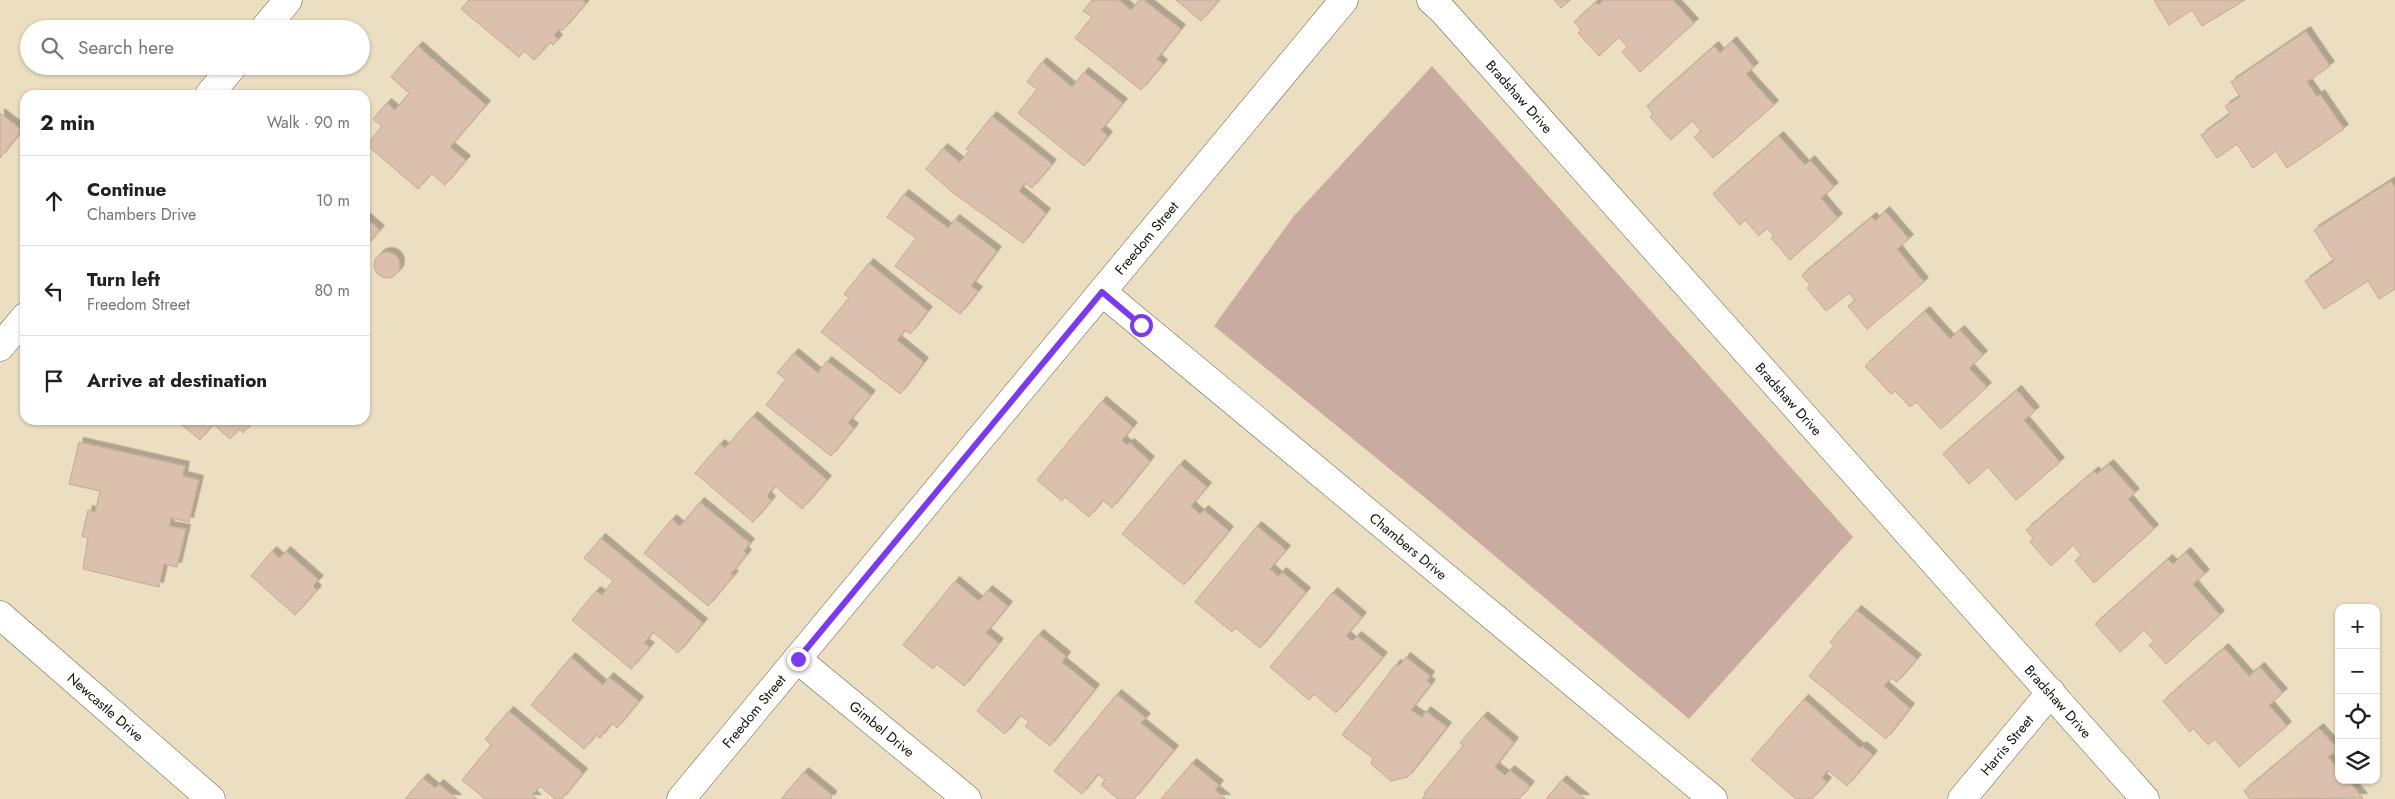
<!DOCTYPE html>
<html lang="en">
<head>
<meta charset="utf-8">
<style>
  :root { --surface:#fff; --page:#f6f6f6; --text:#202124; --muted:#757577; --line:#e0e0e0 }
  body { margin:0; font-family:Jost,sans-serif; background:var(--page); color:var(--text) }
  .controls { position:absolute; right:15px; bottom:15px; display:grid; overflow:hidden; border-radius:10px; box-shadow:0 1px 4px #0004 }
  .controls button { width:45px; height:45px; display:grid; place-items:center; padding:0; border:0; border-bottom:1px solid var(--line); background:var(--surface); color:var(--text); font:25px sans-serif }
  .stop { position:absolute; width:15px; height:15px; margin:-11px; border:4px solid #7c3aed; border-radius:50%; background:#fff }
  .stop.end { background:#7c3aed; border-color:#fff; box-shadow:0 1px 5px #0008 }
  .list { margin:0; padding:0; list-style:none }
  h2 { display:flex; justify-content:space-between; align-items:center; height:65px; margin:0; padding:0 20px; font-size:21px }
  h2 small { font-size:16px; font-weight:400; color:var(--muted) }
  .list li { display:grid; grid-template-columns:32px 1fr auto; gap:15px; align-items:center; box-sizing:border-box; height:90px; padding:0 20px; border-top:1px solid var(--line) }
  .list b { display:block; font-size:19px; white-space:nowrap }
  .list p { margin:0; font-size:16px; white-space:nowrap; color:var(--muted) }
  .list em { font-size:16px; font-style:normal; color:var(--muted) }
  .icon { flex:none; width:28px; height:28px; fill:none; stroke:currentColor; stroke-width:2; stroke-linecap:round; stroke-linejoin:round }
  .map { position:relative; flex:none; width:2395px; height:799px; overflow:hidden }
  .search { position:absolute; background:var(--surface); box-shadow:0 1px 4px #0004; left:20px; top:20px; width:350px; height:55px; display:flex; align-items:center; gap:12px; box-sizing:border-box; padding:0 18px; border-radius:28px; color:var(--muted); font-size:19px }
  .panel { position:absolute; background:var(--surface); box-shadow:0 1px 4px #0004; left:20px; top:90px; width:350px; height:335px; border-radius:15px }
  .map>svg:first-child { display:block }
</style>
</head>
<body>
<div class="map">
<svg width="2395" height="799" viewBox="0 0 2395 799">
  <defs>
    <filter id="shadow"><feDropShadow dx="4.5" dy="-4.5" stdDeviation="0" flood-color="#0004"/></filter>
  </defs>
  <rect width="100%" height="100%" fill="#ecdec1"/>
  <!-- green -->
  <path fill="#caaba2" d="M1432,66L1853,537L1689,719L1434,505L1214,326L1293,217Z"/>
  <!-- building -->
  <path fill="#dbc1ad" stroke="#c2a995" filter="url(#shadow)" d="M469,0H583L586,3L562,31L560,29L554,35L558,39L553,45L550,42L534,60L524,51L519,57L461,9Z
    M1092,0H1119L1131,10L1139,0H1144L1181,29L1157,59L1163,64L1141,90L1075,38L1092,17L1083,11Z
    M1176,0H1219L1201,21Z
    M1554,0H1570L1561,8Z
    M1604,0H1673L1694,23L1640,72L1622,52L1627,47L1619,37L1599,56L1578,33L1581,30L1574,22L1596,2L1598,5Z
    M2154,0H2245L2202,26L2192,10L2169,25Z
    M2306,31L2330,66L2307,82L2317,97L2320,94L2344,129L2287,168L2276,151L2253,168L2237,144L2217,158L2201,135L2230,114L2225,106L2240,97L2231,82Z
    M1732,41L1754,67L1746,74L1774,105L1713,158L1694,137L1701,131L1692,121L1671,140L1650,117L1653,114L1647,106L1714,46L1720,53Z
    M418,46L486,105L450,147L466,160L445,185L431,173L418,189L367,145L382,126L373,119L387,103L395,110L409,93L391,77Z
    M1042,62L1072,87L1084,72L1123,103L1101,130L1108,136L1084,166L1018,113L1037,89L1027,82Z
    M0,113L22,130L0,158Z
    M992,116L1052,164L1032,188L1025,183L1019,191L1046,213L1023,243L952,192L926,169L943,148L960,162L969,151L966,149Z
    M1779,136L1805,165L1810,160L1834,187L1821,198L1838,218L1790,260L1771,238L1774,236L1767,228L1759,236L1745,220L1740,225L1713,194Z
    M2391,181L2395,188V289L2379,299L2368,281L2324,309L2305,281L2334,261L2314,230Z
    M904,194L948,228L955,219L997,251L971,286L978,291L960,314L895,266L916,238L887,217Z
    M1885,211L1909,239L1897,249L1924,282L1867,329L1848,306L1855,300L1849,293L1826,311L1807,288L1810,285L1802,275L1872,217L1875,221Z
    M365,217L380,230L365,247Z
    M374 265a13 13 0 1 1 26 0a13 13 0 1 1-26 0Z
    M869,263L928,311L910,334L905,330L897,340L924,362L900,394L821,332L849,298L844,294Z
    M1925,311L1950,339L1960,330L1983,355L1969,368L1987,387L1941,429L1916,402L1910,407L1895,391L1891,394L1865,366Z
    M794,353L818,373L827,361L871,395L848,423L854,428L831,456L766,405L786,379L777,373Z
    M2017,390L2035,411L2024,420L2060,462L2016,500L1988,467L1969,484L1943,454Z
    M1102,401L1133,427L1122,440L1127,445L1130,443L1150,461L1112,508L1103,500L1089,517L1065,497L1062,501L1037,480Z
    M753,416L827,480L802,509L775,486L767,496L771,501L753,522L695,473L720,444L725,448Z
    M176,420H255L243,433L239,429L230,439L213,424L200,440Z
    M79,442L185,466L183,476L199,480L189,522L171,518L169,526L186,529L177,567L164,564L159,587L83,569L88,538L82,536L88,510L95,512L100,491L69,484Z
    M1180,464L1207,487L1191,506L1200,514L1204,510L1229,531L1184,585L1122,534Z
    M2109,464L2135,493L2128,499L2154,529L2094,583L2075,561L2081,555L2073,545L2051,566L2030,542L2033,538L2026,530L2094,471L2097,474Z
    M700,502L750,543L744,551L747,554L731,574L734,575L708,606L644,553L672,519L680,526Z
    M1257,526L1286,550L1270,569L1278,576L1282,572L1306,592L1260,648L1236,628L1232,632L1195,602Z
    M601,538L703,623L678,653L653,632L644,643L650,647L631,669L572,620L596,591L602,595L613,581L584,558Z
    M272,551L280,558L286,551L319,580L313,586L317,590L295,615L251,576Z
    M2186,552L2205,574L2193,584L2220,615L2166,664L2149,645L2154,641L2144,630L2120,652L2095,624L2168,559L2173,564Z
    M955,581L979,601L988,590L1008,606L986,633L999,643L964,686L937,664L933,669L903,645Z
    M1333,592L1362,617L1346,636L1352,641L1357,636L1383,657L1336,713L1314,694L1309,700L1270,667Z
    M1857,610L1917,659L1897,682L1891,678L1884,686L1910,708L1886,739L1809,676L1834,645L1830,642Z
    M1039,634L1066,656L1062,662L1095,689L1050,746L1025,726L1029,722L1020,715L1005,734L977,711Z
    M2224,648L2249,676L2260,667L2283,693L2269,705L2287,726L2239,767L2215,739L2208,745L2193,728L2190,732L2163,701Z
    M571,657L603,685L609,677L639,701L617,728L612,723L600,738L596,735L584,749L531,705Z
    M1406,657L1430,676L1427,681L1431,684L1411,710L1422,717L1426,711L1447,727L1408,777L1391,781L1371,764L1373,758L1342,735L1396,664L1399,666Z
    M1117,694L1146,718L1141,723L1174,750L1134,799H1118L1101,785L1105,780L1098,774L1082,794L1054,771Z
    M1804,699L1860,748L1862,746L1873,755L1847,786L1828,770L1822,778L1827,782L1812,799H1796L1751,760Z
    M509,711L583,773L562,799H555L540,786L532,795L537,799H485L462,780L491,745L485,739Z
    M1483,716L1514,742L1495,767L1505,775L1510,770L1530,786L1519,799H1422L1426,794L1424,793L1463,746L1460,743Z
    M2319,728L2338,749L2328,757L2339,770V780H2348L2363,798L2250,799L2244,791Z
    M1192,763L1219,785L1215,790L1226,799H1161Z
    M804,772L832,795L831,799H781Z
    M423,778L435,788L439,784L457,799H405Z
    M1562,780L1585,799H1546Z"/>
  <g fill="none" stroke-linecap="round" stroke-linejoin="round">
    <!-- minor casing -->
    <g stroke="#6f634a" stroke-width="29">
      <g id="minor">
        <path id="s1" d="M1431,0L1443,11L2145,799"/>
        <path d="M264,29L288,0"/>
        <path d="M209,95L233,66"/>
        <path id="s2" d="M1102,292L1713,799"/>
        <path d="M0,347L25,317"/>
        <path id="s3" d="M0,615L211,799"/>
        <path id="s4" d="M797,659L967,799"/>
        <path id="s5" d="M681,799L1344,0"/>
        <path id="s6" d="M1962,799L2051,692"/>
      </g>
    </g>
    <!-- minor -->
    <use href="#minor" stroke="#fff" stroke-width="28"/>
  </g>
  <g fill="none" stroke-linecap="round" stroke-linejoin="round">
    <!-- route -->
    <path stroke="#7c3aed" stroke-width="6" d="M798,659L1102,292L1141,325"/>
  </g>
  <g text-anchor="middle" dominant-baseline="central" stroke-width="5" stroke-linejoin="round" paint-order="stroke">
    <!-- street labels -->
    <g font-size="14" fill="#161108" stroke="#ecdec1">
      <text stroke="none"><textPath href="#s1" startOffset="131">Bradshaw Drive</textPath></text>
      <text stroke="none"><textPath href="#s5" startOffset="729">Freedom Street</textPath></text>
      <text stroke="none"><textPath href="#s1" startOffset="536">Bradshaw Drive</textPath></text>
      <text stroke="none"><textPath href="#s2" startOffset="398">Chambers Drive</textPath></text>
      <text stroke="none"><textPath href="#s1" startOffset="941">Bradshaw Drive</textPath></text>
      <text stroke="none"><textPath href="#s3" startOffset="140">Newcastle Drive</textPath></text>
      <text stroke="none"><textPath href="#s5" startOffset="114">Freedom Street</textPath></text>
      <text stroke="none"><textPath href="#s4" startOffset="110">Gimbel Drive</textPath></text>
      <text stroke="none"><textPath href="#s6" startOffset="70">Harris Street</textPath></text>
    </g>
  </g>
</svg>
<div class="controls">
<button>+</button>
<button>−</button>
<button><svg class="icon" aria-label="locate" viewBox="0 0 24 24"><circle cx="12" cy="12" r="6"/><path d="M12 2v4M12 18v4M2 12h4M18 12h4"/></svg></button>
<button><svg class="icon" aria-label="layers" viewBox="0 0 24 24"><path d="M12 4l9 5-9 5-9-5zM3 14l9 5 9-5"/></svg></button>
</div>
<div class="stop" style="left:1141px;top:325px"></div>
<div class="stop end" style="left:798px;top:659px"></div>
<div class="search"><svg class="icon" aria-label="search" viewBox="0 0 24 24"><circle cx="10" cy="10" r="6"/><path d="M15 15l6 6"/></svg>Search here</div>
<section class="panel">
<h2>2 min<small>Walk · 90 m</small></h2>
<ul class="list">
<li><svg class="icon" aria-label="ahead" viewBox="0 0 24 24"><path d="M12 20V5M6 11l6-6 6 6"/></svg><div><b>Continue</b><p>Chambers Drive</p></div><em>10 m</em></li>
<li><svg class="icon" aria-label="left" viewBox="0 0 24 24"><path d="M17 20v-9H6M10 6l-5 5 5 5"/></svg><div><b>Turn left</b><p>Freedom Street</p></div><em>80 m</em></li>
<li><svg class="icon" aria-label="arrive" viewBox="0 0 24 24"><path d="M6 21V4h12l-3 4 3 4H6"/></svg><div><b>Arrive at destination</b></div></li>
</ul>
</section>
</div>
</body>
</html>
